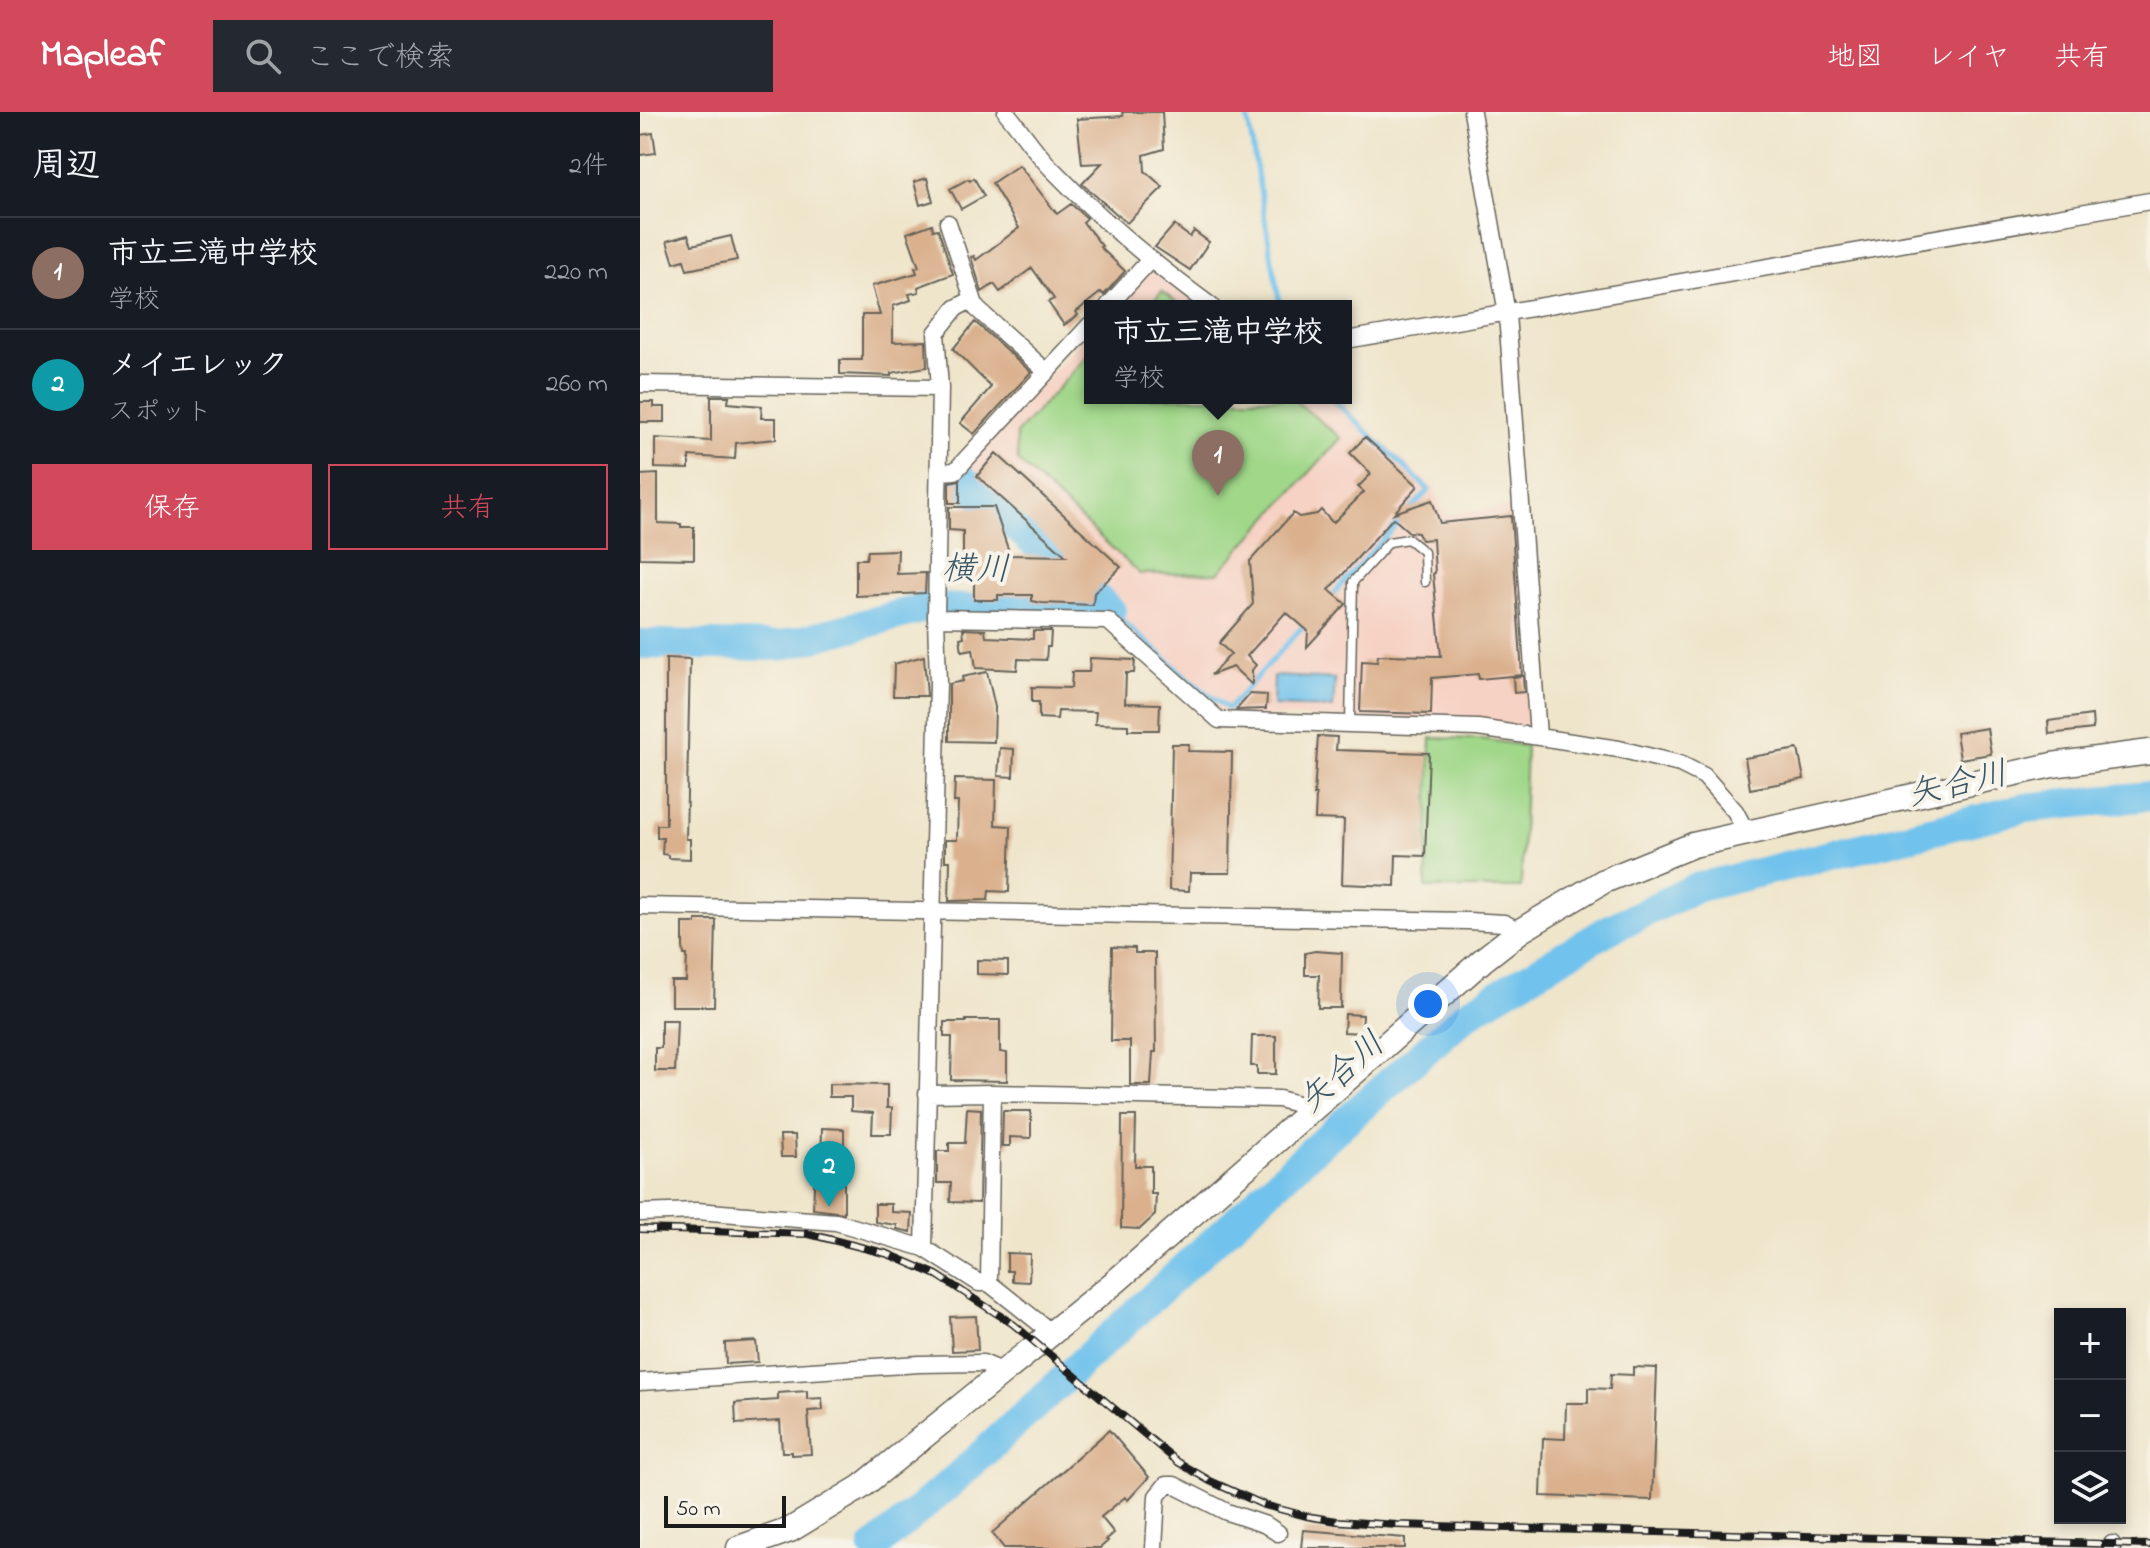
<!DOCTYPE html>
<html lang="ja">
<head>
<meta charset="utf-8">
<style>
  :root { --surface:#171b24; --page:#242831; --text:#f1f3f6; --muted:#9ea1a6; --line:#363941; --accent:#d1495b }
  body { margin:0; font-family:"Indie Flower","Klee One",sans-serif; background:var(--page); color:var(--text) }
  .controls { position:absolute; right:24px; bottom:24px; display:grid; overflow:hidden; border-radius:0px; box-shadow:0 4px 12px #0003 }
  .controls button { width:72px; height:72px; display:grid; place-items:center; padding:0; border:0; border-bottom:2px solid var(--line); background:var(--surface); color:var(--text); font:40px sans-serif }
  .scale { position:absolute; left:24px; bottom:20px; width:122px; box-sizing:border-box; padding-left:8px; border:4px solid #1c1c1c; border-top:0; font-size:22px; line-height:28px; white-space:nowrap; color:#1c1c1c; -webkit-text-stroke:6px #f7f3e8; paint-order:stroke }
  .you { position:absolute; left:788px; top:892px; width:28px; height:28px; margin:-20px; border:6px solid #fff; border-radius:50%; background:#1a73e8; box-shadow:0 0 0 12px #1a73e833 }
  .badge { display:grid; place-items:center; width:52px; height:52px; border-radius:50%; background:var(--accent); color:#fff; font-size:26px; font-weight:700 }
  .pin { position:absolute; translate:-50% -66px; filter:drop-shadow(0 2px 4px #0008) }
  .pin::after { content:''; position:absolute; top:42px; width:28px; height:24px; background:inherit; clip-path:polygon(0 0,100% 0,50% 100%) }
  .popup { position:absolute; left:444px; top:188px; width:268px; height:104px; box-sizing:border-box; display:grid; place-content:center; border-radius:0px; background:var(--surface); filter:drop-shadow(0 2px 6px #0005); font-size:26px; white-space:nowrap; color:var(--muted) }
  .popup b { font-size:30px; color:var(--text) }
  .popup::after { content:''; position:absolute; left:50%; top:100%; margin-left:-16px; border:16px solid transparent; border-top-color:var(--surface) }
  .list { margin:0; padding:0; list-style:none }
  h2 { display:flex; justify-content:space-between; align-items:center; height:104px; margin:0; padding:0 32px; font-size:34px }
  h2 small { font-size:26px; font-weight:400; color:var(--muted) }
  .list li { display:grid; grid-template-columns:52px 1fr auto; gap:24px; align-items:center; box-sizing:border-box; height:112px; padding:0 32px; border-top:2px solid var(--line) }
  .list b { display:block; font-size:30px; white-space:nowrap }
  .list p { margin:0; font-size:26px; white-space:nowrap; color:var(--muted) }
  .list em { font-size:26px; font-style:normal; color:var(--muted) }
  .actions { display:flex; gap:16px; padding:24px 32px }
  .actions a { flex:1; padding:18px 0; border:2px solid var(--accent); border-radius:0px; text-align:center; font-size:28px; color:var(--accent) }
  .actions .main { background:var(--accent); color:#fff }
  .icon { flex:none; width:44px; height:44px; fill:none; stroke:currentColor; stroke-width:2; stroke-linecap:round; stroke-linejoin:round }
  .map { position:relative; flex:none; width:1510px; height:1436px; overflow:hidden }
  header { display:flex; align-items:center; gap:48px; box-sizing:border-box; height:112px; padding:0 40px; background:var(--accent); color:#fff }
  header strong { font-size:38px }
  nav { display:flex; gap:44px; margin-inline-start:auto; font-size:28px }
  .search { width:560px; height:72px; background:var(--page); display:flex; align-items:center; gap:20px; box-sizing:border-box; padding:0 28px; border-radius:0px; color:var(--muted); font-size:30px }
  main { display:flex }
  aside { flex:1; background:var(--surface) }
  .map>svg:first-child { display:block }
</style>
</head>
<body>
<header>
<strong>Mapleaf</strong>
<div class="search"><svg class="icon" aria-label="search" viewBox="0 0 24 24"><circle cx="10" cy="10" r="6"/><path d="M15 15l6 6"/></svg>ここで検索</div>
<nav><a>地図</a><a>レイヤ</a><a>共有</a></nav>
</header>
<main>
<aside>
<h2>周辺<small>2件</small></h2>
<ul class="list">
<li><span class="badge" style="background:#8d6e63">1</span><div><b>市立三滝中学校</b><p>学校</p></div><em>220 m</em></li>
<li><span class="badge" style="background:#0f9aa8">2</span><div><b>メイエレック</b><p>スポット</p></div><em>260 m</em></li>
</ul>
<div class="actions"><a class="main">保存</a><a>共有</a></div>
</aside>
<div class="map">
<svg width="1510" height="1436" viewBox="0 0 1510 1436">
  <rect width="100%" height="100%" fill="#f7f3e8"/>
  <filter id="ink" filterUnits="userSpaceOnUse"><feTurbulence type="fractalNoise" baseFrequency=".0125" numOctaves="2"/><feDisplacementMap in="SourceGraphic" scale="16" xChannelSelector="R" yChannelSelector="G"/><feConvolveMatrix kernelMatrix="1 2 1 2 8 2 1 2 1" color-interpolation-filters="sRGB"/></filter>
  <filter id="wash" filterUnits="userSpaceOnUse"><feTurbulence type="fractalNoise" baseFrequency=".006" numOctaves="4" result="noise"/><feDisplacementMap in="SourceGraphic" scale="32" xChannelSelector="R" yChannelSelector="G"/><feGaussianBlur stdDeviation="1.8" result="paint"/><feColorMatrix in="noise" values="0 0 0 0 0 0 0 0 0 0 0 0 0 0 0 0 0 1.4 0 .05"/><feComposite in="paint" operator="in"/></filter>
  <g filter="url(#wash)">
    <rect width="100%" height="100%" fill="#efe5cb"/>
    <!-- built -->
    <path fill="#f6d2c4" d="M510,156L561,194H475Z
      M450,221V286H695L795,378L802,397L807,402L875,394L890,615L839,609L583,603L472,504L475,489L325,355Z"/>
    <!-- green -->
    <path fill="#a0d789" stroke="#5e7a52" stroke-width="2" d="M522,179L541,194H508Z
      M450,241V286H652L701,326L578,461L500,462L378,349L376,322Z
      M791,626L842,627L886,634L881,776H786Z"/>
    <!-- water -->
    <path fill="#71c2ec" stroke="#466f84" stroke-width="2" d="M634,564L695,567L693,596L633,594Z"/>
    <g fill="none" stroke-linecap="round" stroke-linejoin="round">
      <!-- stream -->
      <path stroke="#71c2ec" stroke-width="5" d="M608,8L640,194
        M691,286L789,378L769,399
        M691,484L763,406
        M471,499L550,568L588,597L665,512"/>
      <!-- river -->
      <path stroke="#71c2ec" stroke-width="30" d="M0,532L140,534L285,496L471,499L319,364
        M234,1436L315,1367L666,1044L828,901L905,855L968,818L1055,776L1385,696L1510,684"/>
    </g>
    <g id="blocks">
      <!-- building -->
      <path fill="#dab08d" d="M482,0H522L524,37L504,43L505,59L523,75L487,111L442,72L462,51L442,52L437,7L483,4Z
        M13,21L16,41L0,43V23Z
        M379,53L417,102L431,92L447,106L443,110L462,134L460,135L485,159L464,183L461,180L436,200L438,203L424,213L408,190L414,187L392,156L360,180L354,172L342,180L331,145L334,144L336,148L379,116L352,71Z
        M287,66L293,89L280,93L274,70Z
        M334,66L344,84L321,97L310,77L328,67L330,69Z
        M292,112L293,118L298,117L313,162L278,175L279,180L269,182L271,188L253,194V230L286,229L287,255L251,261V264L200,262V248H222V203H240L232,174L277,161L275,156L279,155L267,121Z
        M534,113L550,125L554,119L569,130L550,158L515,135Z
        M48,123L52,133L91,124L97,148L47,158L44,148L34,151L27,129Z
        M335,210L391,260L334,322L320,311L351,275L313,237Z
        M71,284H89L88,291L122,294L121,306H136V327L96,331L95,347L49,344V357L15,356V326L71,329Z
        M0,290H14V295H25V310H0Z
        M725,325L778,374L754,401L792,388L800,411L871,404L882,563L839,567L838,562L792,566L791,602L720,600L722,549L737,550L738,543L801,544L793,462L795,461L793,427L781,428L778,421L769,420L753,406L689,478L706,492L667,535L668,519L646,500L607,544L616,553L612,558V573L593,555L571,563L591,542L579,531L613,492L610,449L653,401L659,405L677,402L681,398L693,411L724,380L718,375L731,362L710,341Z
        M356,341L481,455L454,481L453,493L402,491L392,489V483H358V488H334V453H323V419L309,418V395H354L370,443L426,444L337,364Z
        M18,362V411L41,412V415H54V447L0,446V363Z
        M320,368V391H309V370Z
        M258,438L257,462L286,461L285,481L216,484V447H226L228,439Z
        M323,517L345,518L346,525L393,527V519H411L410,535H407L406,548L378,547L377,558L336,556L333,537L322,539L320,526L324,525Z
        M284,544L287,584H253L254,552Z
        M26,546L50,547L46,727H50V747L28,746V743L22,742L23,726H17V713H26Z
        M450,546L495,548L494,561H486L485,591L520,592L519,618H488V613L455,612L456,600L418,599L417,607L399,606V590H392V575L431,576L432,560H449Z
        M347,560L355,595L354,630L309,629V572L323,569L322,565Z
        M883,564L884,580L874,581L873,565Z
        M610,582L627,583L626,597L596,598Z
        M1452,603L1453,617L1409,622L1408,609Z
        M1347,616L1351,642L1320,647L1316,621Z
        M678,624L697,625L696,638L789,641L785,744L756,743L755,774L702,772L704,708L675,707L676,683H674Z
        M532,632H549L548,639L592,640L590,761H550L549,779L529,778Z
        M360,636L374,637L373,665L358,664Z
        M1158,637L1164,667L1110,677L1105,646Z
        M315,667L356,668L355,713L371,714L369,780L349,779L348,788L309,789L310,749H305V728H317L318,690H314Z
        M56,808H76L74,894H31V869H46L47,843H44L43,835V811H56Z
        M472,835L495,836V841H515L516,940H513L511,973H490V929H471Z
        M675,839L702,841L701,896H678L679,863H665V841Z
        M337,848L368,849V863L337,862Z
        M705,902L723,903L722,921L704,920Z
        M21,908H37L35,959H15V936H21Z
        M326,908H360V940L367,941V969L311,968L312,925H304V910H326Z
        M612,924H636V962H617V954H611Z
        M189,972L247,973V996H252L251,1022H232L233,1001L211,999V985H189Z
        M327,996L341,997L339,1091L310,1090L311,1071H297V1039H309V1031H325Z
        M363,999H391V1026L370,1025V1034H362Z
        M482,1004H496L495,1054H511V1082H516L515,1103L500,1117L481,1116Z
        M182,1016L204,1017V1101L173,1097L175,1053H181Z
        M140,1023H155L156,1045H141Z
        M235,1092H251V1100L272,1101L271,1120L257,1117V1113L235,1110Z
        M367,1141L390,1142L389,1170L372,1169V1159H367Z
        M336,1204L338,1238L312,1239L310,1205Z
        M116,1229L118,1250L86,1252L85,1231Z
        M993,1255L1017,1256L1012,1388L901,1384L903,1326L925,1327L926,1291H948V1276L970,1277L971,1262L993,1263Z
        M167,1279V1287L182,1286L183,1298L168,1299L171,1342L151,1343V1340H142L140,1309L96,1312L95,1291L138,1288V1281Z
        M469,1318L509,1365L488,1388L485,1385L461,1405L474,1421L466,1428L468,1429L460,1436H364L352,1421Z
        M663,1418L765,1426V1436H661Z"/>
    </g>
  </g>
  <g filter="url(#ink)">
    <use href="#blocks" fill-opacity="0" stroke="#666259" stroke-width="2"/>
    <g fill="none" stroke-linecap="round" stroke-linejoin="round">
      <!-- lane casing -->
      <g stroke="#666259" stroke-width="11">
        <path id="lane" d="M710,612L713,470L749,430L768,427L784,440L785,470"/>
      </g>
      <!-- street casing -->
      <g stroke="#666259" stroke-width="19">
        <path id="street" d="M366,0C382,19 395,40 412,57C461,108 515,153 571,194
          M832,0L867,202L898,624
          M308,111L336,196L407,260
          M468,194L510,148
          M706,228L1510,89
          M0,272L300,276L296,505L298,571L284,1136L339,1171H349L412,1221
          M300,276L296,221L316,196L333,187
          M300,360L315,359L450,213
          M296,506L468,509L579,608L838,616L979,637L1040,652L1064,664L1095,699L1106,720
          M0,794L828,809L864,811L880,819
          M287,982L352,981L639,987L672,996
          M0,1101L57,1099L196,1110L284,1136
          M349,1171L352,981
          M0,1270L279,1252L343,1251L364,1260
          M514,1436L517,1384L526,1373H534L587,1400L626,1413L638,1421
          M1472,1436V1432"/>
      </g>
      <!-- secondary casing -->
      <g stroke="#666259" stroke-width="27">
        <path id="secondary" d="M99,1436L150,1418L221,1375L475,1170L844,847L880,819L964,769L1053,733L1412,653L1510,640"/>
      </g>
      <!-- lane -->
      <use href="#lane" stroke="#fff" stroke-width="8"/>
      <!-- street -->
      <use href="#street" stroke="#fff" stroke-width="16"/>
      <!-- secondary -->
      <use href="#secondary" stroke="#fff" stroke-width="24"/>
      <!-- rail casing -->
      <g stroke="#1c1c1c" stroke-width="8">
        <path id="rail" d="M0,1117L169,1122L248,1142L297,1163L373,1212L538,1350L570,1369L624,1393L666,1404L697,1409L757,1413L1510,1433"/>
      </g>
      <!-- rail -->
      <use href="#rail" stroke="#f7f3e8" stroke-width="5" stroke-dasharray="15" stroke-linecap="butt"/>
    </g>
  </g>
  <g text-anchor="middle" dominant-baseline="central" stroke-width="8" stroke-linejoin="round" paint-order="stroke">
    <!-- water labels -->
    <g font-size="34" font-style="italic" fill="#3a5665" stroke="#f7f3e8">
      <text transform="translate(336 459) rotate(1)">横川</text>
      <text transform="translate(1318 674) rotate(-13)">矢合川</text>
      <text transform="translate(703 962) rotate(-42)">矢合川</text>
    </g>
  </g>
</svg>
<div class="controls">
<button>+</button>
<button>−</button>
<button><svg class="icon" aria-label="layers" viewBox="0 0 24 24"><path d="M12 4l9 5-9 5-9-5zM3 14l9 5 9-5"/></svg></button>
</div>
<div class="scale">50 m</div>
<div class="you"></div>
<div class="pin badge" style="left:578px;top:384px;background:#8d6e63">1</div>
<div class="popup"><b>市立三滝中学校</b>学校</div>
<div class="pin badge" style="left:189px;top:1095px;background:#0f9aa8">2</div>
</div>
</main>
</body>
</html>
